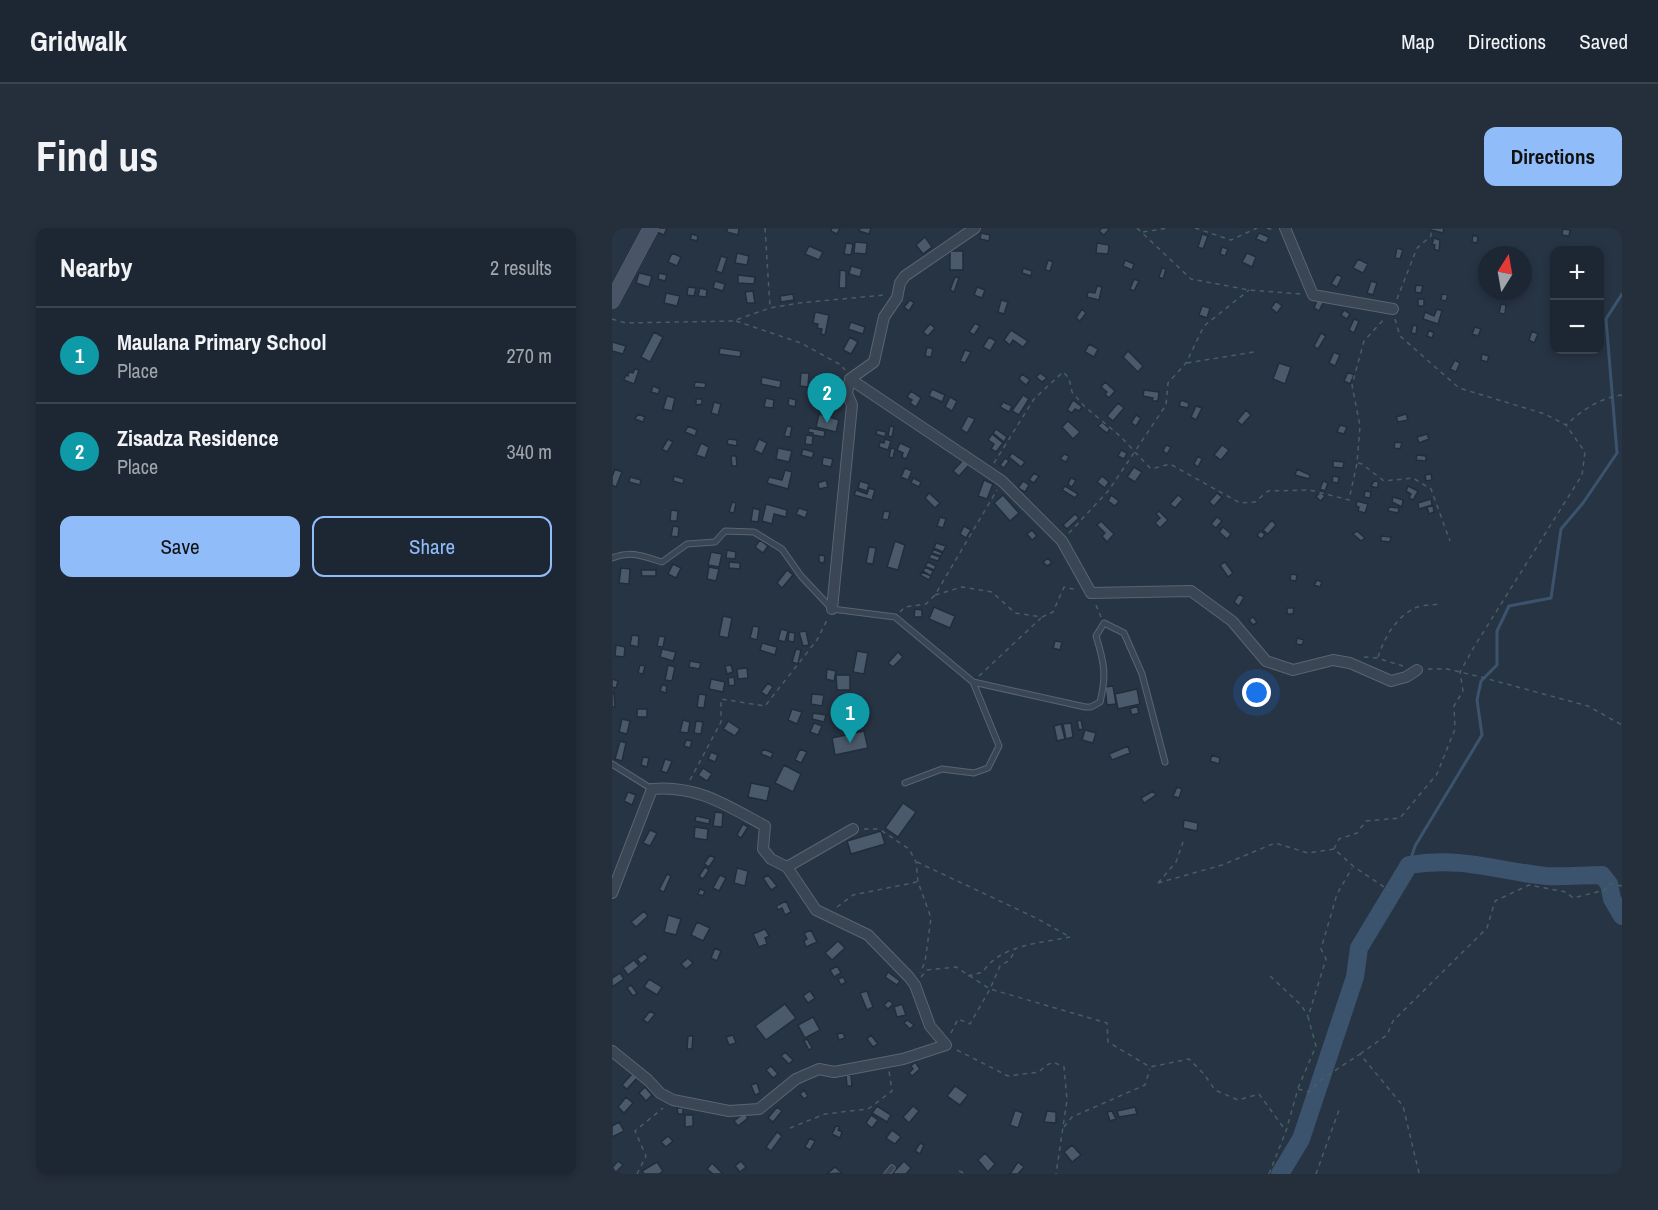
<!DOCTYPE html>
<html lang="en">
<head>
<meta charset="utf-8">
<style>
  :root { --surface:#1d2733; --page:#252f3b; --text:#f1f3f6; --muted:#a0a5ac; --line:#3b444e; --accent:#90bdfa }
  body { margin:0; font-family:"Archivo Narrow",sans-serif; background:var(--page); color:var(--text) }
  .controls { position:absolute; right:18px; top:18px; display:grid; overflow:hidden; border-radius:12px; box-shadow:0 3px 9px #0003 }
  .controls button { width:54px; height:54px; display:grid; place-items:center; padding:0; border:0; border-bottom:2px solid var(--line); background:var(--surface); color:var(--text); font:30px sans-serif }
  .compass { position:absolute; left:866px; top:18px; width:54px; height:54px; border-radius:50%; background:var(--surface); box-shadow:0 3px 9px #0003; rotate:11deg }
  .you { position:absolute; left:645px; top:465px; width:21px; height:21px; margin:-15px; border:4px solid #fff; border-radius:50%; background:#1a73e8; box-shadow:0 0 0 9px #1a73e833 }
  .badge { display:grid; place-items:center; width:39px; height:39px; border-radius:50%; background:var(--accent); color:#fff; font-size:20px; font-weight:700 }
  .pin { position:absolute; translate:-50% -50px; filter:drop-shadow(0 2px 3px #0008) }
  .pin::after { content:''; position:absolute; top:32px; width:21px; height:18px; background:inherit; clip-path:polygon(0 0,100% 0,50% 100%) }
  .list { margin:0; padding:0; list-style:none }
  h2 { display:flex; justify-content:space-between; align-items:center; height:78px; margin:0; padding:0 24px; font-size:26px }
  h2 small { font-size:20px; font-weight:400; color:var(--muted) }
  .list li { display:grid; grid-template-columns:39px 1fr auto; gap:18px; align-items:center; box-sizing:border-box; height:96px; padding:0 24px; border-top:2px solid var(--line) }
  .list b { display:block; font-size:22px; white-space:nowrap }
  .list p { margin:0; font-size:20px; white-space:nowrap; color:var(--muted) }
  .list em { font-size:20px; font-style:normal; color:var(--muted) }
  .actions { display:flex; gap:12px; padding:18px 24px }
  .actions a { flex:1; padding:14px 0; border:2px solid var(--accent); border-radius:12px; text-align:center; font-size:21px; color:var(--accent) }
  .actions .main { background:var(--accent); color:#111 }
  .map { position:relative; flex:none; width:1010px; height:946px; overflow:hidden; border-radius:12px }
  header { display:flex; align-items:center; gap:36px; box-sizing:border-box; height:84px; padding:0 30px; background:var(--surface); border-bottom:2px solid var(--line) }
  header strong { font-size:28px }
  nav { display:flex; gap:33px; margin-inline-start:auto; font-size:21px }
  .intro { display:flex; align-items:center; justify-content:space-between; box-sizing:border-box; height:144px; padding:0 36px }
  h1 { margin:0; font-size:42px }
  .button { padding:15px 27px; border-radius:12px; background:var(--accent); color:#111; font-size:21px; font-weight:700 }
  main { display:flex; gap:36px; padding:0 36px }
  aside { flex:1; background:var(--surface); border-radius:12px; box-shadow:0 3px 9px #0003 }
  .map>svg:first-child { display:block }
</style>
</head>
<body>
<header>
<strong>Gridwalk</strong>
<nav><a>Map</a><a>Directions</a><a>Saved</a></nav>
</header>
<div class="intro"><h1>Find us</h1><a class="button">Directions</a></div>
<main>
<aside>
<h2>Nearby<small>2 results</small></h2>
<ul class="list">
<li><span class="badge" style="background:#0f9aa8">1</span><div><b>Maulana Primary School</b><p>Place</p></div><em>270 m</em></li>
<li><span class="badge" style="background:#0f9aa8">2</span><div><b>Zisadza Residence</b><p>Place</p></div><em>340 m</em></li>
</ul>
<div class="actions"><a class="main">Save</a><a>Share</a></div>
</aside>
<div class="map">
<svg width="1010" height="946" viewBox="0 0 1010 946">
  <rect width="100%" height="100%" fill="#273444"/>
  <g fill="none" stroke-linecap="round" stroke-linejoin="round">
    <!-- stream -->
    <path stroke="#3c536d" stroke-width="3" d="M797,637L803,618L870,507L865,472L869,453L885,437V403L897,378L939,370L949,301L971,275L1005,225L994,91L1010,66"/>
    <!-- river -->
    <path stroke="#3c536d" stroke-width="18" d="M668,946L689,911L743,749L747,720L797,637C848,628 886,643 934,648C953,649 972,647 990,647L997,656L1000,671L1010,688"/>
  </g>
  <!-- building -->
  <path fill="#4b5a6a" stroke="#222d3b" stroke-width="1.5" d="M47,0H55L52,7L45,4Z
    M115,0H127L126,7L115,4Z
    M220,0H228L225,6L219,3Z
    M248,0H259L257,6L247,3Z
    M490,0H498L492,7L487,3Z
    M819,0H832L831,5L819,2Z
    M951,1L958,2L957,8L950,7Z
    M369,5L378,7L377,13L368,11Z
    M647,5L657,9L654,15L644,11Z
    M80,6L86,8L85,13L78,11Z
    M590,6L596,8L591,21L586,19Z
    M861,7L866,9L865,15L860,14Z
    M313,9L320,19L311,26L304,17Z
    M822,10L828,12L827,23L822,21L823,17L820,16Z
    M243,14L255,15L254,26L242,25Z
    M234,15L241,16L239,27L232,26Z
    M485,15L497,17L496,26L484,25Z
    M197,18L211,24L207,32L193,26Z
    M610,19L616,21L613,28L608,26Z
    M785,20L791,22L788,31L783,30Z
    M338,23H351V42H338Z
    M60,25L69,29L65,38L56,34Z
    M125,25L137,28L135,37L123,35Z
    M635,25L644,29L640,39L630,34Z
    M109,28L115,30L110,45L104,43Z
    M746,31L756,36L751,45L741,40Z
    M436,32L441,34L438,43L433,42Z
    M513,32L522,36L520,42L511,38Z
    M239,38L250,41L248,49L237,46Z
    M411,40L420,43L419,48L410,45Z
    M550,40L554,41L551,51L547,49Z
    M228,42L234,43V60H227Z
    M27,45L40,48L37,59L24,55Z
    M47,45L55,47L53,53L46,51Z
    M725,46L730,49L725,59L719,56Z
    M126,47L143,49L142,56L126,55Z
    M343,49L347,50L342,64L338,62Z
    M522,51L527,53L522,63L518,61Z
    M103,53L113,56L111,63L101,60Z
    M759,53L765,55L761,67L755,65Z
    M804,57L811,58L809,65L803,64Z
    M485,58L490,59L487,72L475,69L476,64L483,65Z
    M76,59L84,60L82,68L75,67Z
    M365,59L373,62L370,70L362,67Z
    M88,60L95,62L94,69L86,68Z
    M141,63L143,75H135L133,64Z
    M54,65L68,68L65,78L52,75Z
    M181,66L182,72L169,74L168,68Z
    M830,66L836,67L834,73L829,72Z
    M706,70L712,73L707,83L702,80Z
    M806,71H812V78H806Z
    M298,72L302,75L297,83L292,79Z
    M389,72L396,74L392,86L386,84Z
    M664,73L670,78L665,85L659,80Z
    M889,76L894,77L893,86L887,85Z
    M590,78L598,80L595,90L587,87Z
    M470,81L474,85L468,93L464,90Z
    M825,81L830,83L826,96L811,91L813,84L822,88Z
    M732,82L738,86L735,91L729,87Z
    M203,84L217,87L213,107L209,106L210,101L205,100L206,96L201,95Z
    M742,91L747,93L742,105L737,102Z
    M239,94L253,99L251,106L236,101Z
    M363,95L368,98L362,107L357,104Z
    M318,96L323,100L316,108L311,104Z
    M801,97L805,98L804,106L799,105Z
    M863,99L869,101L866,108L860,106Z
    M399,102L416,113L411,119L401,112L398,117L392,112Z
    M817,102L822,105L820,110L815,108Z
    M920,103L926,106L922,115L917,112Z
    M42,104L51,109L38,134L29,129Z
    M709,105L714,108L706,121L702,118Z
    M238,109L246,114L239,126L231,122Z
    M377,109L384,113L378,123L371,119Z
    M0,114L14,118L11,126L0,123Z
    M477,116L486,121L482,129L473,124Z
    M315,119L321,121L319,129L313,128Z
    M108,120L129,123L128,129L107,126Z
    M353,122L359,124L353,135L348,133Z
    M516,123L531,138L526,144L511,129Z
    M722,124L728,127L723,138L717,135Z
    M870,126L877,128L875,134L869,132Z
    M843,132L848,135L844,144L838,141Z
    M667,135L679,139L673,156L661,151Z
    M23,141L27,142L22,156L12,152L14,147L16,148L17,144L21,145Z
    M736,144L742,147L738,156L732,153Z
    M189,145H197L196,159L188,158Z
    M428,145L435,150L430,154L424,149Z
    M209,146L220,149L218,156L207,154Z
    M410,146L418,152L414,157L407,151Z
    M150,149L169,153L168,160L149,156Z
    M220,149L226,150L224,161L218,160Z
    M83,154L94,155L93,160L82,159Z
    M493,154L503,163L497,170L493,166L495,164L489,159Z
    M41,158L48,161L46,166L39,164Z
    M320,161L333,167L330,174L317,168Z
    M532,162L547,164L546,173H540L541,170L531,168Z
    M299,163L309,170L304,179L298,175L300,172L295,169Z
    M411,167L417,171L407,187L400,183Z
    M55,168L63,170L60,183L51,181Z
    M338,169L345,173L340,183L333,179Z
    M154,170L162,172L161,180L152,179Z
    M177,170L184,172L183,179L176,177Z
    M84,171H90V176L84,177Z
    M461,172L470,179L467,183L463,181L460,185L455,182Z
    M569,172L577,175L576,180L567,178Z
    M102,174L109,176L106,187L99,185Z
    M391,174L400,178L397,184L388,179Z
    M506,175L512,180L501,193L495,188Z
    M584,178L590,180L584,192L579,189Z
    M634,182L639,187L630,197L625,193Z
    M26,186L33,189L31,194L23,191Z
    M207,186L227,192L224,204L204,199Z
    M794,186L796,192L786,194L784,189Z
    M524,187L529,190L524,198L519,195Z
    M356,188L363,191L355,205L349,201Z
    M456,193L468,204L461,211L450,199Z
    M490,194L498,201L495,205L486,198Z
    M728,197L735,199L732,206L725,204Z
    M76,198L85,202L83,208L73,204Z
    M175,198L180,199L178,209L172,208Z
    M278,198L282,199L280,209L276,208Z
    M197,200L213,203L212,209L201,207V205L196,204Z
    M384,201L395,209L392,214L381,205Z
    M265,202L274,204L273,209L264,206Z
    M380,206L391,215L384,224L379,221L382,216L376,212Z
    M815,206L817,211L807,215L805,209Z
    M194,207L201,208L200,217L193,216Z
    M56,211L61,214L55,224L50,221Z
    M116,211L125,212V218L115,216Z
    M147,211L155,215L150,226L142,222Z
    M273,211L279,213L276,222L267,219L268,214L272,215Z
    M783,214L790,215L788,221L782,220Z
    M89,215L97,219L93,230L84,227Z
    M288,215L299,220L294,231L290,229L291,225L285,222Z
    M554,217L559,219L555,226L551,223Z
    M610,217L617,222L609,232L602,227Z
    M166,220L180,223L177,234L164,231Z
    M279,220L283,221L281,230L277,229Z
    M191,221L202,224L200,230L189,227Z
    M509,222L515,225L512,231L506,228Z
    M400,225L413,234L409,239L397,229Z
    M452,226L457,228L454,234L448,231Z
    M805,227L814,228V233L804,232Z
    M119,228H124L125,238H120Z
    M586,228L590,231L586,239L582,236Z
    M211,229L221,231L219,239L210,237Z
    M393,230L397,233L392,240L388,237Z
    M351,232L357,237L347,248L341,243Z
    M721,233L732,234L731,240L721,239Z
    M522,239L530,244L523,254L515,249Z
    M293,240L300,243L296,252L289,249Z
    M3,241L10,244L4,259L0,257V249Z
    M685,241L698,247L697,251L683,247Z
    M173,242L180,244L176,261L155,255L157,249L170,252Z
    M422,245L427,248L422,255L417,252Z
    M819,246L820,252L814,253L813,247Z
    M62,248L72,251L71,256L61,253Z
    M490,248L497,254L493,260L485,254Z
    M721,248L727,249L726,255L720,254Z
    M18,249L29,252L28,257L17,254Z
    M301,250L309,254L307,259L299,255Z
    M459,250L464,252L460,259L456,256Z
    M214,252L216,259L207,261L206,255Z
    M372,252L381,256L375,271L366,268Z
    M248,253L257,256L255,263L246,260Z
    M411,253L417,257L413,264L406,260Z
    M711,253L716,255L713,263L708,261Z
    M762,253L767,254L765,260L759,258Z
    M453,258L466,266L463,270L450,262Z
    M796,258L806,263L801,272L797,270L799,266L794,263Z
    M257,260L263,262L260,272L242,267L244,262L255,266Z
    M753,263L759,264L758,270L752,269Z
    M708,264L713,268L709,273L704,269Z
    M317,265L328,275L323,280L313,270Z
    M605,265L610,269L602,278L597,274Z
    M391,267L407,285L398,293L382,275Z
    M499,267L507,273L503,278L496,273Z
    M566,267L571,271L563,280L558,276Z
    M781,269L791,272L790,279L780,274Z
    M819,271L820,277L807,281L806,275Z
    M745,273L756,276L753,285L746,283L747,279L744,278Z
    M120,274L124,275L122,285L117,284Z
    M154,276L175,282L174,289L162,286L160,296L150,293Z
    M821,278L822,284L817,286L815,279Z
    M777,279L787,280L786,285L776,283Z
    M141,280L148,282L146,294L139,293Z
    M187,280L196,283L193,290L184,286Z
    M59,282L66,283L65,293H58Z
    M272,283L278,284L276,292L270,291Z
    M547,283L556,292L548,300L543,295L548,290L544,286Z
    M463,286L467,290L455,301L451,297Z
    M328,289L334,291L331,300L325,298Z
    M605,289L610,293L604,300L599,296Z
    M660,292L664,297L656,306L651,302Z
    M489,293L502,306L495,314L490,308L493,305L485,297Z
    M61,298L67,299L66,309L59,308Z
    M352,298L359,302L354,310L348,306Z
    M611,299L619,306L615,311L607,304Z
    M420,302L425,308L420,312L415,306Z
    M648,303L653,306L650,311L645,308Z
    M745,303L753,310L749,313L741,306Z
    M769,308L779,309L778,314L769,313Z
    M148,312L156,318L151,325L143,319Z
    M283,313L293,317L286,342L275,339Z
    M324,315L334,318L331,324L322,320Z
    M257,319L264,320L261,336L254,335Z
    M321,321L330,325L329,328L320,325Z
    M115,322L124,324L123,331L114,330Z
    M99,324L110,326L107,339L96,337Z
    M319,326L328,329L326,333L317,330Z
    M207,327L213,328L212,335L207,334Z
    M436,330L440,335L435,338L431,334Z
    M117,334L128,335V341L117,340Z
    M316,334L324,338L322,342L313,338Z
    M613,334L621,345L616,349L608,337Z
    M61,336L69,340L64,350L56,346Z
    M97,339L107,341L104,353L95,351Z
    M313,339L321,343L319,348L311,343Z
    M9,340L18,341L17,356L7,355Z
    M29,342H44V348H30Z
    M175,342L181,347L170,360L165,355Z
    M310,344L319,348L317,352L308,347Z
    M679,346L685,347L684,353L678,352Z
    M705,352L710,354L708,359L702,357Z
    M627,366L632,369L627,378L622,374Z
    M322,379L343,388L338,400L317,391Z
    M675,380H682L681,386H675Z
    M303,381L310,382V389H302Z
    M111,388L120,390L116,410L107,408Z
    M641,389L645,394L641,397L637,392Z
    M141,398L147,399L145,412L138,410Z
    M169,401L176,403L173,414L166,412Z
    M194,403L197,417L191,418L187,404Z
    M177,404L183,405L182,414L176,413Z
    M20,407L27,408L26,419L18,417Z
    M47,408L53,409L51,419L45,418Z
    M685,410L692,412L690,417L684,416Z
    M443,413L450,414L448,422L441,420Z
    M150,415L165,419L163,427L148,422Z
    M4,417L13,419L12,429L3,428Z
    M50,421L64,424L61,433L48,429Z
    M184,421L189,422L186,436L180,434Z
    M245,423L256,425L252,446L241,444Z
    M286,424L291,429L281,439L276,435Z
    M78,433L89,435L87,441L77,439Z
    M28,437L33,438L31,446L26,445Z
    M56,437L63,439L60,453L53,452Z
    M119,437L121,444L115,446L113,438Z
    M135,440L136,450L126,451L125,441Z
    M215,441L224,443L222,453L214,451Z
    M224,447H238V462H225Z
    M122,449L123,457L117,458L116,450Z
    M0,451L6,453L4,460L0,459Z
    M99,451L113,454L111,464L97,461Z
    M156,455L161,459L155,468L149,464Z
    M50,457L55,458L54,465L48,463Z
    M501,458L504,476L495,477L493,459Z
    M525,461L528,476L506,481L503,466Z
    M0,465H2L3,479H0Z
    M87,466L94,467L92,480L85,479Z
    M200,466L212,467L210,478L199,476Z
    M525,478L527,485L520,487L518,481Z
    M25,481H35V489H25Z
    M180,481L190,484L185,496L176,492Z
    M201,485L214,487L212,494L200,491Z
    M10,491L18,493L15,506L7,504Z
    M71,492L78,494L76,505L68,504Z
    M469,492L471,501L467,502L465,493Z
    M84,493L91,494L89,506L82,505Z
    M116,493L128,501L123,508L111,501Z
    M202,495L210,498L206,507L198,504Z
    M459,495L461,509L454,511L451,496Z
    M449,496L453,511L445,513L442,498Z
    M473,502L484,505L481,515L470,512Z
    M252,503L256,520L223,527L220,510Z
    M74,512L80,513L78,520L72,518Z
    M8,513L14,515L10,533L3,531Z
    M516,518L518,525L500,532L497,526Z
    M151,521L161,525L159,530L149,526Z
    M188,521L195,524L189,535L183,532Z
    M99,524L106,527L103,534L96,531Z
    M600,527L608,530L607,536L598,533Z
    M31,529L37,530L35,539L29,537Z
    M53,531L60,533L55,545L49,543Z
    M172,537L189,546L181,564L163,555Z
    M91,540L100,546L95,553L86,547Z
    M139,555L158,559L155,573L136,569Z
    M565,559L570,561L567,570L561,568Z
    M541,563L544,567L532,575L529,570Z
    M16,564L24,567L20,577L12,573Z
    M291,575L304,584L286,609L273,600Z
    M103,584L111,585L110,599L101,598Z
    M84,588L98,591L97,596L83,593Z
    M572,592L586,595L585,603L571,600Z
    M131,596L136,599L129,610L125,607Z
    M83,599L96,601L95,612L82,610Z
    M38,602L45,605L38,618L31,615Z
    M269,603L273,616L239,626L235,613Z
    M98,627L103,630L97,639L92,636Z
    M93,639L97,642L91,651L87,648Z
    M125,640L136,643L133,658L122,655Z
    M55,646L59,648L52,664L47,662Z
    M108,647L114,650L107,663L101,660Z
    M156,647L165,658L159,662L151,650Z
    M88,661L93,663L91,668L86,666Z
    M174,673L179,684L173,687L170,680L166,682L164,678Z
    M32,683L36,688L24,699L19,694Z
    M56,687L69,691L64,707L52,704Z
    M85,694L98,700L91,713L79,707Z
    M153,701L157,708L153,710L155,716L147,719L141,706Z
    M199,702L205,714L194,719L192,713L195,711L192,705Z
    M226,713L233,720L220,732L213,725Z
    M103,720L109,723L105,733L99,730Z
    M33,725L36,730L29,736L25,731Z
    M76,730L81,735L74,741L69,736Z
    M22,732L27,738L16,747L11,740Z
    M225,738L229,745L222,749L218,742Z
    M276,744L288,753L285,757L273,749Z
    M8,745L12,751L0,759V750Z
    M231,749L234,754L229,757L226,751Z
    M37,751L50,759L45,767L32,759Z
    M19,757L25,765L21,768L15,760Z
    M198,763L203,770L196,775L191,768Z
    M255,763L261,779L255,782L248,765Z
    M277,772L281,776L276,781L272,777Z
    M173,776L184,790L154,812L143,798Z
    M290,776L294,787L285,789L282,779Z
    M38,783L43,786L36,795L31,792Z
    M201,789L208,802L193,810L186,797Z
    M295,792L302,797L298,801L292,795Z
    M231,805L233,810L227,812L225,806Z
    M121,807L124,815L117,817L114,809Z
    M259,807L266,816L261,819L255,811Z
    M76,808H81L80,821H75Z
    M195,811L200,820L197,822L192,813Z
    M173,824L181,832L177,836L169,828Z
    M303,834L308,841L300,848L297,845L301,841L299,838Z
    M159,838L166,846L161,850L154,842Z
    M20,846L25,850L15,861L10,857Z
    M234,847H239L240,858H235Z
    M145,855L148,865L143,867L139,857Z
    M343,858L356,867L348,877L335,868Z
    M33,859L40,867L34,873L27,865Z
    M192,862L196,868L192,871L188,866Z
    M14,869L21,875L12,885L6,879Z
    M265,878L279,887L275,894L260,885Z
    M301,878L307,883L297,895L291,889Z
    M165,879L170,883L161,894L156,890Z
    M523,879L525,886L507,889L505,883Z
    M65,880H71V886H66Z
    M403,882L411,885L406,900L398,897Z
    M435,883L444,884V895L432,894Z
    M500,883L504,891L498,893L495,884Z
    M132,885L136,890L126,898L122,893Z
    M73,887H81V898L73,899Z
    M259,887L266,892L260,900L254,895Z
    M7,894L12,903L0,909V898Z
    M224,898L228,899L226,902L230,904L228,910L220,906Z
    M280,902L289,909L283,916L274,910Z
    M165,904L170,908L159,923L154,919Z
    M56,908L61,913L54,919L49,914Z
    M198,910L203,913L198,922L193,919Z
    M308,915L312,917L308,926L303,923Z
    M460,917L469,927L460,934L452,924Z
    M373,925L383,936L376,944L366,932Z
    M6,933L11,937L2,946L0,940Z
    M129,933L134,939L128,944L123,938Z
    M292,933L299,940L294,946H280Z
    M45,934L51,943L47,946H32L30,943Z
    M406,934L412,939L406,946H398Z
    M100,935L111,946H101L95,941Z
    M223,939L230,945L215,946Z"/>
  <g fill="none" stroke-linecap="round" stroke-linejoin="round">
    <!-- lane casing -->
    <g stroke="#5a6471" stroke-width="7">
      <path id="lane" d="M0,330C18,322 31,328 50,334L75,316L103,314L113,303L142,304L170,321L189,348L220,381L283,389L361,454L473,479H479L488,474C495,447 492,434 484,408L492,395L512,405L530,446L553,534
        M0,536L40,561
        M293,555L330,541L362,545L376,540L387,518L361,454
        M275,946L280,940"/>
    </g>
    <!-- street casing -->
    <g stroke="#5a6471" stroke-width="12">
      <path id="street" d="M673,0L701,67L781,81
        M238,151L390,253L450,313L479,365L579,363L620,393L654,433L681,442L721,432L738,435L779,453L794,449L805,442
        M220,381L240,177L235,165L238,151L262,134L272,89L285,70L288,55L293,48L363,0
        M175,639L241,601
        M0,665L40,561C85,557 114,577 153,598L151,621L159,631L175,639L204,682L256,707L297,749L303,757L318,798L334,817L291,831L222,844L207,841L184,851L147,881L117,883L61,872L48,865L36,852L0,823"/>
    </g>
    <!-- secondary casing -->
    <g stroke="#5a6471" stroke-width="16">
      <path id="secondary" d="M0,73L39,0"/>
    </g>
    <!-- path -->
    <path stroke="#475f61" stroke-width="1.5" stroke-dasharray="4.5 4.5" stroke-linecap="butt" d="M153,0L158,79
      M525,0L579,51L637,62L689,66
      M583,0L619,12L645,0
      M655,0L661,2
      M531,4L557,0
      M785,71L805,20L819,8V0
      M0,91L14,95L121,93L158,80L187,75L273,67
      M783,91L788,108L847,160L933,186L954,197C970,182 988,170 1010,167
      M124,93L189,115L229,137L233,142
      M575,135L642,124
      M382,235L422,171L451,144L457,150L460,164L472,178L508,208L539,241L558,236L628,275L643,274L656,263L698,262L737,272L745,235L748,198L740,157L752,113L773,90
      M746,235L750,236L772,253L801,250L819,261L838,313
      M457,305L497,262L554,177L556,155L574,135L592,98L637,62
      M323,367L350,359L380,364L403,385L430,389L441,384L452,359L466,362
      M484,377L489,389
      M288,384L293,379L314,376L323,367L385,262
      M752,429L765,430L791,438
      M766,429C773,409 783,390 803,380C809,377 820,377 827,376
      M816,441H835L865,448L976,478L1010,497
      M367,448L429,390
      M78,552L109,494V471L153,478L205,412L216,390
      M252,601H267L297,621L304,634L306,654L319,690L313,734L308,745
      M722,621L727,611L745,605L754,593L788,590L825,546L843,501L842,478L851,463L848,444L862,419L970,247L973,224L954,197
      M305,634L424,690L458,709
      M546,655L610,637L663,615L696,625L722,621L741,638L778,663
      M546,655L564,634L571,614
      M225,679L241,667L305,654
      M356,748L371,744C387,717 429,715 458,709
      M658,748L689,777L696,788
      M309,749L315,742L344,739L378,761L495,795L496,814L538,839L577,831L592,846L603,862L626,872L647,866L674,903
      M339,805L346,791L358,796L378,761L388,738L398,732L404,720
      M345,822L396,848L427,844L433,838L441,834L452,839L455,872L444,946
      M748,826L775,807L781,793L875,700L883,673L917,657L954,664L961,670L993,662L997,656L1010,658
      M686,860L704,818L696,789L714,731L709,721L725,666L740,640
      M452,899L460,889L533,857L538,841
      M178,900L213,886L256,881L280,863L277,843
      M347,943L354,946
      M25,946L34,928L23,903L51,880
      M657,946L674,903L686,861L697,864L709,852L748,826L791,878L807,945L810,946
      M704,946L727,882"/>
    <!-- lane -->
    <use href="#lane" stroke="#3b4654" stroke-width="5"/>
    <!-- street -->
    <use href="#street" stroke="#3b4654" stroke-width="10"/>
    <!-- secondary -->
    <use href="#secondary" stroke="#495567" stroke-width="15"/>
  </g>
</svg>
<div class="controls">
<button>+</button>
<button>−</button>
</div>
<svg class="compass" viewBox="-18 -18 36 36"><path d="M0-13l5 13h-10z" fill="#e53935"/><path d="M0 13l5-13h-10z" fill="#a0a5ac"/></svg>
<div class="you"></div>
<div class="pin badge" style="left:238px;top:515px;background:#0f9aa8">1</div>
<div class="pin badge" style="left:215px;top:195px;background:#0f9aa8">2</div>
</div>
</main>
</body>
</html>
